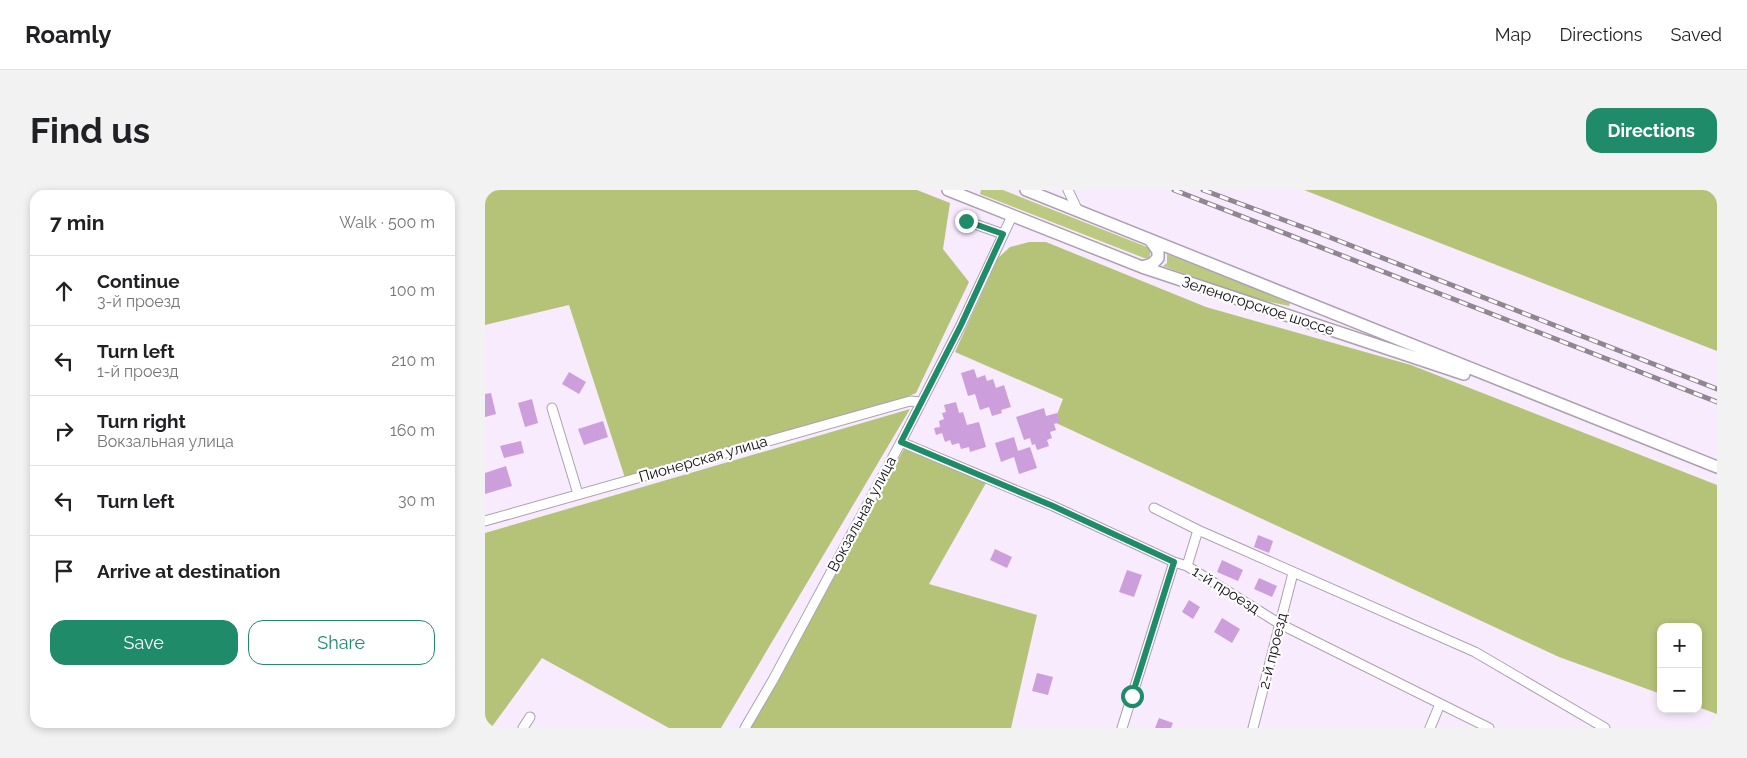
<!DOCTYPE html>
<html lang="en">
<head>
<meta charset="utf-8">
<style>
  :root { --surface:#fff; --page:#f2f2f2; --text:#202124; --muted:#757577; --line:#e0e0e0; --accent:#1f8b69 }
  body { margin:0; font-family:Raleway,sans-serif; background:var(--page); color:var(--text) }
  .controls { position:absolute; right:15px; bottom:15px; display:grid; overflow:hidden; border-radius:10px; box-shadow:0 2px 8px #0003 }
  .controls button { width:45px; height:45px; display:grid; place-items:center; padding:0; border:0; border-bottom:1px solid var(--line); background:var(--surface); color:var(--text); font:25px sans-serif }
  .stop { position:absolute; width:15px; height:15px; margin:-11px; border:4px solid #1f8b69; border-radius:50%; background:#fff }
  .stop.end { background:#1f8b69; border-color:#fff; box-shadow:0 1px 5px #0008 }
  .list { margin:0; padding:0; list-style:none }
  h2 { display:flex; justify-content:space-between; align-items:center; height:65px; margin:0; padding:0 20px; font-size:21px }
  h2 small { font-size:16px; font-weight:400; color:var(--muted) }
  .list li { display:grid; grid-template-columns:32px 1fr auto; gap:15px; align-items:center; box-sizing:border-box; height:70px; padding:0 20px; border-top:1px solid var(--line) }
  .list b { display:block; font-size:19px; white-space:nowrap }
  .list p { margin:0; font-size:16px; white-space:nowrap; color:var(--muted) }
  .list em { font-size:16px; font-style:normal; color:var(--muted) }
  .actions { display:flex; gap:10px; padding:15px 20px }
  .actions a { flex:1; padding:11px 0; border:1px solid var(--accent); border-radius:15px; text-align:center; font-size:18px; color:var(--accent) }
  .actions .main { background:var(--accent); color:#fff }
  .icon { flex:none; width:28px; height:28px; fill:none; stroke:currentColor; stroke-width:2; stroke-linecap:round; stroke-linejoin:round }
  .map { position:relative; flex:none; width:1232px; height:538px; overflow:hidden; border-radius:15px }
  header { display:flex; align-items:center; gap:30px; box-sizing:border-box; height:70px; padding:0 25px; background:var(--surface); border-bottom:1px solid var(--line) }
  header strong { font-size:24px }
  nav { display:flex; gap:28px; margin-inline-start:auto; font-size:18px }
  .intro { display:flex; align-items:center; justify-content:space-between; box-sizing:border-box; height:120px; padding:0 30px }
  h1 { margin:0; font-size:35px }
  .button { padding:12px 22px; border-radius:15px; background:var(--accent); color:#fff; font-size:18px; font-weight:700 }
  main { display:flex; gap:30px; padding:0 30px }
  aside { flex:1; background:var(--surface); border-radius:15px; box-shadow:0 2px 8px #0003 }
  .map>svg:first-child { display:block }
</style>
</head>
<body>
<header>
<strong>Roamly</strong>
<nav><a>Map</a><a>Directions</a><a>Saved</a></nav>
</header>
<div class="intro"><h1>Find us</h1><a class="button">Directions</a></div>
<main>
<aside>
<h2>7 min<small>Walk · 500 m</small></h2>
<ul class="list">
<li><svg class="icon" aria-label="ahead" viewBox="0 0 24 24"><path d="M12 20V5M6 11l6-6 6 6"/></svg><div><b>Continue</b><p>3-й проезд</p></div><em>100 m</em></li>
<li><svg class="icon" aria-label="left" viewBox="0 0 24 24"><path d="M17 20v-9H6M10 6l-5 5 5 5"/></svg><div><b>Turn left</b><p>1-й проезд</p></div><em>210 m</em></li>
<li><svg class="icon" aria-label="right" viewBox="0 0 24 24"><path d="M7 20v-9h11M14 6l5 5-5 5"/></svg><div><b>Turn right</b><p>Вокзальная улица</p></div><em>160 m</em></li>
<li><svg class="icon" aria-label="left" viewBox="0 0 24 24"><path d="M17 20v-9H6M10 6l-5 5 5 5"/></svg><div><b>Turn left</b></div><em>30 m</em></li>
<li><svg class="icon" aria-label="arrive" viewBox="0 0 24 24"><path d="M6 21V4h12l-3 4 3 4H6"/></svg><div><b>Arrive at destination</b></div></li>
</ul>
<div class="actions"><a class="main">Save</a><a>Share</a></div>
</aside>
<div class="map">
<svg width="1232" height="538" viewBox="0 0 1232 538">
  <rect width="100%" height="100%" fill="#f8ebfd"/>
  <!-- green -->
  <path fill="#bbc981" d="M496,0H518L662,57L666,61L664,68H659L495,4Z
    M682,64L805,113L804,116L767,108L678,76L682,73Z"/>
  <!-- forest -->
  <path fill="#b5c379" d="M0,0H432L465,13L458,59L484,92L431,203L417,209L140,288L84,115L0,135Z
    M819,0H1232V161Z
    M544,52H561L721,117L926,175L1232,295V524L1213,517V437H1176V504L1074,467L569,232L578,209L470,162L513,68L525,57Z
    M425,219L236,538H184L57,468L6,538H0V343Z
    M419,259L501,293L444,394L552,425L526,538H262Z"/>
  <!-- building -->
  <path fill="#cc9fdc" d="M489,179L492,188L500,185L502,191L508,189L511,198L519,195L526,217L516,220L517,223L507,226L504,217L495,220L490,204L483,206L476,183Z
    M84,182L101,192L94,204L77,194Z
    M6,203L11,224L0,227V204Z
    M47,209L53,233L40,237L33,213Z
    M471,212L474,223L478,222L482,235L494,232L501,257L485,262L484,257L476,259L474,253L467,255L465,250L460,252L457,243L451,245L449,238L455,237L454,231L459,229L457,223L461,222L459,215Z
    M559,218L561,226L572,223L575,232L569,234L571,240L565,242L567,248L562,250L564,256L552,260L550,254L547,255L545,248L539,250L531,227Z
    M118,231L123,247L99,255L93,239Z
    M529,247L533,261L545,257L552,278L534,284L529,267L516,272L510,253Z
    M36,251L39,263L19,268L15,256Z
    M21,276L27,296L0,304V283Z
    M773,345L788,351L784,363L769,357Z
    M510,359L527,367L522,378L505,370Z
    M737,370L758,380L753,391L732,382Z
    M642,380L657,385L649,407L634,402Z
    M774,388L792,396L787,407L769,399Z
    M704,410L715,417L708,429L697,422Z
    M737,428L755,439L747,453L729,442Z
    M552,483L568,487L563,505L547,501Z
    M674,528L688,533L686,538H670Z"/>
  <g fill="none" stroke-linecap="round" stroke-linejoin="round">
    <!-- minor casing -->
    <g stroke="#aca0b1" stroke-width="11">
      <path id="minor" d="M583,0L593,21
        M481,31L518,44
        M67,218L93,304
        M416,252L568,316L689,372L702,376L795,434L1004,538
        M669,318L713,340L990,462L1120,538
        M0,331L425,211L436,212
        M702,376L713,340
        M38,538L45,527
        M260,538L288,490L416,252L476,135L527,26
        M637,538L689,372
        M768,538L808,383
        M945,538L955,514"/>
    </g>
    <!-- major casing -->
    <g stroke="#aca0b1" stroke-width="14">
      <path id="major" d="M463,0L657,77L979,184
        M541,0L1232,277
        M657,77L667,74L673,68V61L666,51"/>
    </g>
    <!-- minor -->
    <use href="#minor" stroke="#fff" stroke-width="9"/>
    <!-- major -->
    <use href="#major" stroke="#fff" stroke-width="11"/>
    <!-- rail casing -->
    <g stroke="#8f8692" stroke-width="5">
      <path id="rail" d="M689,0L1232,212
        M718,0L839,45L1232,199"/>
    </g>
    <!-- rail -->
    <use href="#rail" stroke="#fdfdfd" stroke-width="3" stroke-dasharray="9" stroke-linecap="butt"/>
  </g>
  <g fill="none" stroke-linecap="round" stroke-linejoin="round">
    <!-- route -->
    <path stroke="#1f8b69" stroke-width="6" d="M481,31L518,44L476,135L416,252L568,316L689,372L647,506"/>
  </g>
  <g text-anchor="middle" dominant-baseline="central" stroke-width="4.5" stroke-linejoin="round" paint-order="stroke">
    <!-- street labels -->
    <g font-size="15" fill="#120d13" stroke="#fdfdfd">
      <text transform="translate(773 116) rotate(18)">Зеленогорское шоссе</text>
      <text transform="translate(218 269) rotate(-16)">Пионерская улица</text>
      <text transform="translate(377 324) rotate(-62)">Вокзальная улица</text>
      <text transform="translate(741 400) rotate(32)">1-й проезд</text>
      <text transform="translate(788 461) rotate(-76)">2-й проезд</text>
    </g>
  </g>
</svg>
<div class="controls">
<button>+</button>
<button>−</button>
</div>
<div class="stop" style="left:647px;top:506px"></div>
<div class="stop end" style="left:481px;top:31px"></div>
</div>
</main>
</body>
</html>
